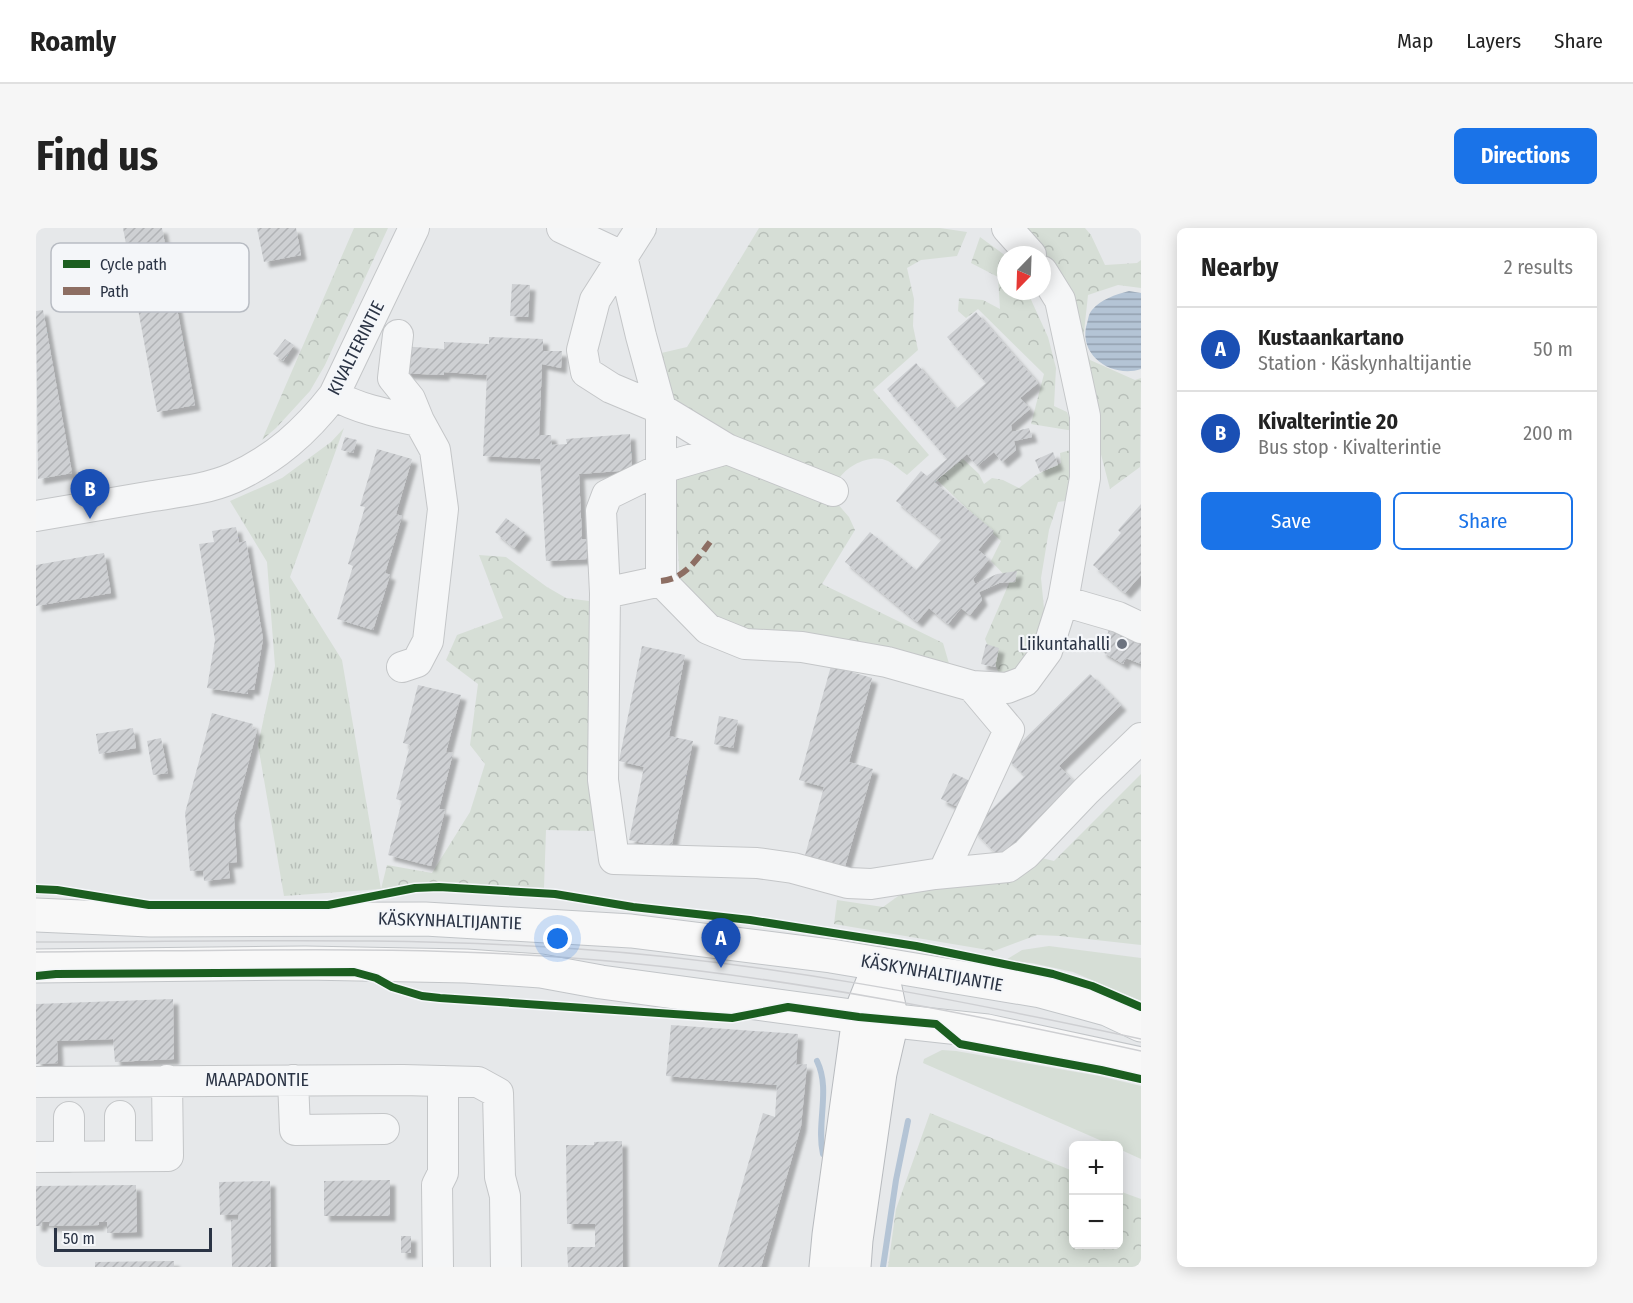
<!DOCTYPE html>
<html lang="en">
<head>
<meta charset="utf-8">
<style>
  :root { --surface:#fff; --page:#f6f6f6; --text:#222; --muted:#767676; --line:#e0e0e0; --accent:#1a73e8 }
  body { margin:0; font-family:"Fira Sans Condensed",sans-serif; background:var(--page); color:var(--text) }
  .controls { position:absolute; right:18px; bottom:18px; display:grid; overflow:hidden; border-radius:9px; box-shadow:0 3px 15px #0003 }
  .controls button { width:54px; height:54px; display:grid; place-items:center; padding:0; border:0; border-bottom:2px solid var(--line); background:var(--surface); color:var(--text); font:30px sans-serif }
  .compass { position:absolute; left:961px; top:18px; width:54px; height:54px; border-radius:50%; background:var(--surface); box-shadow:0 3px 15px #0003; rotate:203deg }
  .scale { position:absolute; left:18px; bottom:15px; width:158px; box-sizing:border-box; padding-left:6px; border:3px solid #2b3445; border-top:0; font-size:16px; line-height:21px; white-space:nowrap; color:#2b3445; -webkit-text-stroke:4px #f4f6f9; paint-order:stroke }
  .you { position:absolute; left:522px; top:711px; width:21px; height:21px; margin:-15px; border:4px solid #fff; border-radius:50%; background:#1a73e8; box-shadow:0 0 0 9px #1a73e833 }
  .badge { display:grid; place-items:center; width:39px; height:39px; border-radius:50%; background:var(--accent); color:#fff; font-size:20px; font-weight:700 }
  .pin { position:absolute; translate:-50% -50px; filter:drop-shadow(0 2px 3px #0008) }
  .pin::after { content:''; position:absolute; top:32px; width:21px; height:18px; background:inherit; clip-path:polygon(0 0,100% 0,50% 100%) }
  .list { margin:0; padding:0; list-style:none }
  h2 { display:flex; justify-content:space-between; align-items:center; height:78px; margin:0; padding:0 24px; font-size:26px }
  h2 small { font-size:20px; font-weight:400; color:var(--muted) }
  .list li { display:grid; grid-template-columns:39px 1fr auto; gap:18px; align-items:center; box-sizing:border-box; height:84px; padding:0 24px; border-top:2px solid var(--line) }
  .list b { display:block; font-size:22px; white-space:nowrap }
  .list p { margin:0; font-size:20px; white-space:nowrap; color:var(--muted) }
  .list em { font-size:20px; font-style:normal; color:var(--muted) }
  .actions { display:flex; gap:12px; padding:18px 24px }
  .actions a { flex:1; padding:14px 0; border:2px solid var(--accent); border-radius:9px; text-align:center; font-size:21px; color:var(--accent) }
  .actions .main { background:var(--accent); color:#fff }
  .map { position:relative; flex:none; width:1105px; height:1039px; overflow:hidden; border-radius:9px }
  header { display:flex; align-items:center; gap:36px; box-sizing:border-box; height:84px; padding:0 30px; background:var(--surface); border-bottom:2px solid var(--line) }
  header strong { font-size:28px }
  nav { display:flex; gap:33px; margin-inline-start:auto; font-size:21px }
  .intro { display:flex; align-items:center; justify-content:space-between; box-sizing:border-box; height:144px; padding:0 36px }
  h1 { margin:0; font-size:42px }
  .button { padding:15px 27px; border-radius:9px; background:var(--accent); color:#fff; font-size:21px; font-weight:700 }
  main { display:flex; gap:36px; padding:0 36px }
  aside { flex:1; background:var(--surface); border-radius:9px; box-shadow:0 3px 15px #0003 }
  .map>svg:first-child { display:block }
</style>
</head>
<body>
<header>
<strong>Roamly</strong>
<nav><a>Map</a><a>Layers</a><a>Share</a></nav>
</header>
<div class="intro"><h1>Find us</h1><a class="button">Directions</a></div>
<main>
<div class="map">
<svg width="1105" height="1039" viewBox="0 0 1105 1039">
  <defs>
    <pattern id="forest-crowns" width="20" height="18" patternUnits="userSpaceOnUse" patternTransform="scale(1.5)"><rect width="20" height="18" fill="#d6ded6"/><path d="M2 6a3 3 0 1 1 6 0M12 15a3 3 0 1 1 6 0" fill="none" stroke="#b8bfb9"/></pattern>
    <pattern id="park-tufts" width="24" height="20" patternUnits="userSpaceOnUse" patternTransform="scale(1.5)"><rect width="24" height="20" fill="#d6ded6"/><path d="M3 7l-1-3M5 7V3M7 7l1-3M15 17l-1-3M17 17v-4M19 17l1-3" fill="none" stroke="#b8bfb9"/></pattern>
    <pattern id="water-rules" width="6" height="5" patternUnits="userSpaceOnUse" patternTransform="scale(1.5)"><rect width="6" height="5" fill="#b4c4d5"/><path d="M0 2.5h6" fill="none" stroke="#93a0af"/></pattern>
    <pattern id="building-hatch" width="6" height="6" patternUnits="userSpaceOnUse" patternTransform="scale(1.5)"><rect width="6" height="6" fill="#ced0d3"/><path d="M-1 1l2-2M0 6l6-6M5 7l2-2" fill="none" stroke="#b1b3b6"/></pattern>
    <filter id="shadow"><feDropShadow dx="5.5" dy="5.5" stdDeviation="1.5" flood-color="#0004"/></filter>
  </defs>
  <rect width="100%" height="100%" fill="#e6e8ea"/>
  <!-- grass -->
  <path fill="#d6ded6" d="M1013,718L1105,730V773L1037,744L996,735L968,733L986,722Z
    M906,822L920,823L1063,848L1105,858V931L1083,921L1082,918L1075,917L887,835L888,831Z"/>
  <!-- forest -->
  <path fill="url(#forest-crowns)" d="M318,0H352L289,137L274,163L240,200L226,212Z
    M723,0H904L931,4L921,28L885,32L871,40L878,71L877,98L882,122L837,162L893,227L871,247C865,243 859,237 852,233C836,225 811,237 803,251C799,258 800,266 800,274L813,289L819,302L786,356L907,415L914,439L758,405L689,399L644,355L638,253L705,217L633,183L621,126L651,119Z
    M987,0H1049L1055,7L1069,37L1101,35L1105,32V60L1082,57L1052,67L1047,114L1054,132L1099,152L1105,150L1104,239L1074,261L1046,153Z
    M944,9L970,28V63H991L1012,109L1020,140L1018,178L1031,184L1038,203L995,196L1008,146L942,81L930,90L922,83L923,70L947,72L964,81L962,49L935,35Z
    M1038,221L1036,253L1029,273L1022,274L1013,302L1005,350L1011,411L984,453L964,448L949,411L974,353L955,333L965,313L901,252L927,231L943,246L948,256L956,250L967,252L983,260L1000,247L1025,235L1024,225Z
    M443,327L470,329L511,359L530,370L553,373L560,379L559,603L510,602L508,660L395,654L345,661L351,637L396,645L434,584L449,536L434,517L442,456L410,432L421,407L467,390Z
    M1105,546V717L1024,708L1001,707L958,723L798,696L801,672L847,679L883,653L998,628L1018,633Z
    M894,885L1037,943L1038,1016H1082L1083,963L1105,971V1039H852L860,981Z"/>
  <!-- park -->
  <path fill="url(#park-tufts)" d="M308,200L254,349L306,432L345,661L248,668L222,517L239,438L231,334L194,273L246,250L295,214Z"/>
  <!-- water -->
  <path fill="url(#water-rules)" d="M1093,63L1105,65V141C1078,150 1044,130 1050,99C1052,94 1052,86 1056,82C1065,71 1079,67 1093,63Z"/>
  <g fill="none" stroke-linecap="round" stroke-linejoin="round">
    <!-- stream -->
    <path stroke="#b4c4d5" stroke-width="6" d="M781,833C795,862 780,895 787,926
      M847,1039L860,952L872,893"/>
  </g>
  <!-- building -->
  <path fill="url(#building-hatch)" filter="url(#shadow)" d="M87,0H126L159,177L121,184Z
    M221,0H260L265,27L228,34Z
    M476,56L494,57L492,89L474,88Z
    M7,82L36,245L2,251L0,83Z
    M940,84L1002,155L984,170L994,181L975,197L976,204L993,200L996,209L978,213L980,222L966,234L958,224L941,238L931,226L898,254L958,303L942,322L953,331L937,351L939,356L961,346L981,343L979,354L963,355L943,364L946,372L934,387L925,380L912,396L893,380L881,394L809,334L834,304L880,342L906,311L860,273L885,243L891,248L911,231L851,161L880,135L920,181L950,155L911,109Z
    M453,109L507,111V123H526L525,140L506,136L503,207H515L516,217L531,216L530,211L594,206L596,242L543,246L546,311H550L551,331L510,333L504,231L447,228L451,147L408,144V147L362,145L364,118L408,121V114L453,116Z
    M249,111L258,117L247,133L237,126Z
    M309,209L321,212L317,225L305,222Z
    M341,221L376,231L360,286L366,288L349,345L354,347L337,402L301,391L317,338L312,336L329,279L324,278Z
    M1017,224L1022,237L1004,244L999,232Z
    M1105,276V347L1089,365L1057,337L1085,305L1082,302Z
    M470,290L490,305L478,320L459,304Z
    M200,299L203,315L210,313L227,411L218,462L212,461V466L171,460L179,412L163,316L178,314L176,303Z
    M68,325L75,365L0,378V337Z
    M1073,402L1083,406L1105,408V436L1090,430L1087,436L1065,423Z
    M950,416L963,420L959,439L945,436Z
    M606,418L649,427L633,508L657,513L635,621L593,612L608,539L583,533Z
    M795,438L836,450L813,534L837,541L808,642L768,631L788,559L763,552Z
    M1054,446L1085,477L1023,538L1040,556L965,631L936,601L989,548L970,529Z
    M382,457L425,467L410,524L417,525L403,581L409,582L395,638L352,627L366,573L360,571L374,517L367,515Z
    M176,485L217,496L216,500L221,502L198,590L201,634L192,635L194,650L168,653L167,642L154,643L149,585Z
    M683,488L702,492L697,520L678,516Z
    M97,500L100,520L63,526L60,506Z
    M125,510L132,545L117,547L111,513Z
    M917,545L934,553L922,579L905,571Z
    M137,771L138,831L79,834L77,811L21,813L22,835L0,836V776Z
    M635,797L762,806L760,837L771,836L765,898L725,1039H682L727,885L739,889L741,857L630,848Z
    M586,913L587,1039H532L531,1019H559V996H531L530,917H558V914Z
    M354,952V988H288V953Z
    M234,953L235,1039H196L195,992H202L203,986L184,987L183,954Z
    M100,957L101,1004L71,1005V994H63V997L13,998V994H6V998H0V958Z
    M365,1008H375V1025H365Z
    M138,1033V1039H59V1034Z"/>
  <g fill="none" stroke-linecap="round" stroke-linejoin="round">
    <!-- minor casing -->
    <g stroke="#c4c6c8" stroke-width="32">
      <path id="minor" d="M526,0L586,28L605,108L625,181V353L569,365L567,552L578,631L721,635L757,640L812,655L835,656L899,646L972,639L990,626L1050,563L1105,510
        M605,0L559,72L546,122L550,144L575,160L625,181L691,221
        M971,0L995,27
        M362,107L357,150L374,171L383,193
        M298,167C324,182 354,187 383,193L399,222L407,281L392,413L381,434L366,439
        M0,288C39,281 78,275 117,268C143,264 172,261 197,250C239,231 270,203 298,167L378,0
        M625,353L672,401L709,416L766,419L851,434L936,458L971,460L989,453L1011,423L1027,373L1049,250V188L1024,72L1006,43
        M569,365L565,283L571,267L626,240L691,221L797,263
        M1027,373L1082,389L1105,400
        M907,645L973,502L936,458
        M257,852L259,902L348,901
        M0,854L367,852L442,854L462,865L464,949L469,968L470,1039
        M84,888V928
        M33,889V929
        M0,929L132,928L131,852
        M402,1039L401,957L407,945V853"/>
    </g>
    <!-- major casing -->
    <g stroke="#c2c5c8" stroke-width="35">
      <path id="major" d="M0,687L114,692L389,691L595,703L795,728L1005,763L1071,781L1105,797
        M0,738L269,735L430,738L505,743L565,754L823,789L951,803L1105,836"/>
    </g>
    <!-- highway casing -->
    <g stroke="#b8bbbf" stroke-width="35">
      <path id="highway" d="M790,1039L793,1007L823,789L844,736
        M818,1039L820,1012L844,845L856,793L844,736"/>
    </g>
    <!-- minor -->
    <use href="#minor" stroke="#f5f6f7" stroke-width="30"/>
    <!-- major -->
    <use href="#major" stroke="#f8f8f8" stroke-width="33"/>
    <!-- highway -->
    <use href="#highway" stroke="#f8f8f8" stroke-width="33"/>
    <!-- tram -->
    <path stroke="#cecfd2" stroke-width="1.5" d="M0,714C181,714 362,708 542,721C732,734 919,771 1105,811
      M0,724C197,723 396,715 593,735C765,752 935,786 1105,823"/>
    <!-- quiet -->
    <path stroke="#8d6e63" stroke-width="6" stroke-dasharray="12 6" stroke-linecap="butt" d="M625,353C649,351 661,331 674,314"/>
    <!-- cycleway casing -->
    <g stroke="#f4f6f9" stroke-width="11">
      <path id="cycleway" d="M0,661L21,662L113,677H292L379,660L403,659L519,666L597,679L714,692L880,718L1017,746L1056,758L1105,779
        M0,748L20,746L318,744L340,750L356,759L386,768L404,770L696,790L752,779L823,789L900,796L924,816L1065,842L1105,851"/>
    </g>
    <!-- cycleway -->
    <use href="#cycleway" stroke="#1b5e20" stroke-width="8"/>
  </g>
  <!-- markers -->
  <circle fill="#6c737f" stroke="#f4f6f9" stroke-width="2" cx="1086" cy="416" r="6"/>
  <g text-anchor="middle" dominant-baseline="central" stroke-width="4.5" stroke-linejoin="round" paint-order="stroke">
    <!-- street labels -->
    <g font-size="18" fill="#2b3445" stroke="#f4f6f9">
      <text transform="translate(320 120) rotate(-63)">KIVALTERINTIE</text>
      <text transform="translate(414 693) rotate(2)">KÄSKYNHALTIJANTIE</text>
      <text transform="translate(896 745) rotate(10)">KÄSKYNHALTIJANTIE</text>
      <text x="221" y="852">MAAPADONTIE</text>
    </g>
    <!-- poi labels -->
    <g font-size="18" fill="#2b3445" stroke="#f4f6f9" text-anchor="end">
      <text x="1074" y="416">Liikuntahalli</text>
    </g>
  </g>
  <!-- legend -->
  <rect x="15" y="15" width="198" height="69" rx="9" fill="#f4f6f9" stroke="#b8bcc3" stroke-width="1.5"/>
  <rect x="27" y="32" width="27" height="8" fill="#1b5e20"/>
  <rect x="27" y="59" width="27" height="8" fill="#8d6e63"/>
  <g font-size="16" fill="#2b3445">
    <text x="64" y="42">Cycle path</text>
    <text x="64" y="69">Path</text>
  </g>
</svg>
<div class="controls">
<button>+</button>
<button>−</button>
</div>
<svg class="compass" viewBox="-18 -18 36 36"><path d="M0-13l5 13h-10z" fill="#e53935"/><path d="M0 13l5-13h-10z" fill="#767676"/></svg>
<div class="scale">50 m</div>
<div class="you"></div>
<div class="pin badge" style="left:685px;top:740px;background:#1a4fb4">A</div>
<div class="pin badge" style="left:54px;top:291px;background:#1a4fb4">B</div>
</div>
<aside>
<h2>Nearby<small>2 results</small></h2>
<ul class="list">
<li><span class="badge" style="background:#1a4fb4">A</span><div><b>Kustaankartano</b><p>Station · Käskynhaltijantie</p></div><em>50 m</em></li>
<li><span class="badge" style="background:#1a4fb4">B</span><div><b>Kivalterintie 20</b><p>Bus stop · Kivalterintie</p></div><em>200 m</em></li>
</ul>
<div class="actions"><a class="main">Save</a><a>Share</a></div>
</aside>
</main>
</body>
</html>
